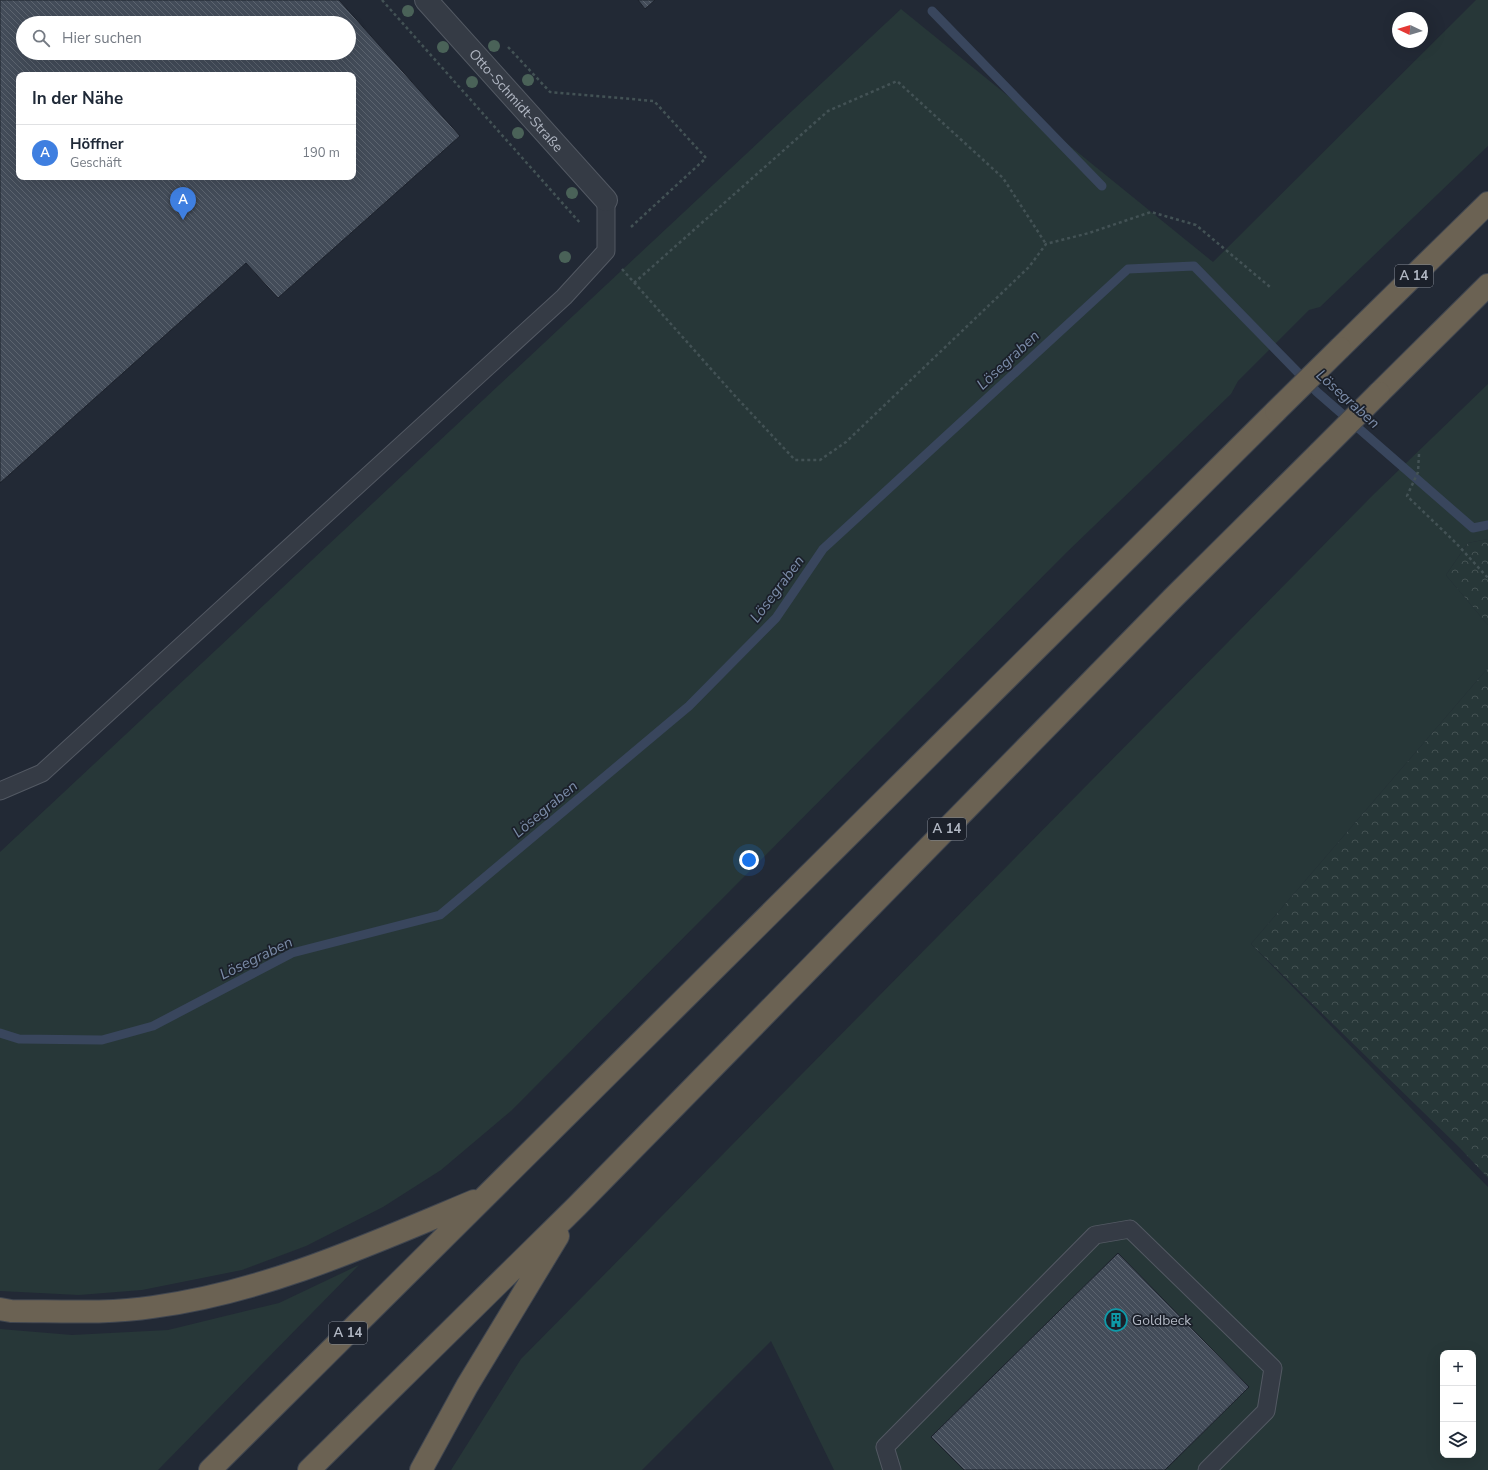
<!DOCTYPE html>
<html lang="de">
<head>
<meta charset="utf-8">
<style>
  :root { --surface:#fff; --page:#f2f2f3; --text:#1f2937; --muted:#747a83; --line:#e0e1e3; --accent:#506488 }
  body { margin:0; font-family:"Nunito Sans",sans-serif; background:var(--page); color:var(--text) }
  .controls { position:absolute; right:12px; bottom:12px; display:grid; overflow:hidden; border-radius:8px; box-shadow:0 4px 16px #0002 }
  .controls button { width:36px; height:36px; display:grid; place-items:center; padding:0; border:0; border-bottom:1px solid var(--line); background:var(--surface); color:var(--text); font:20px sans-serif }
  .compass { position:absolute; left:1392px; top:12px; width:36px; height:36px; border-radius:50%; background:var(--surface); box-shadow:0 4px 16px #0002; rotate:274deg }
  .you { position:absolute; left:749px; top:860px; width:14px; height:14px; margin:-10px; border:3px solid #fff; border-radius:50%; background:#1a73e8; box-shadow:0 0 0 6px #1a73e833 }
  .badge { display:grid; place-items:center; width:26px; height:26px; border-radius:50%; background:var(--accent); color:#fff; font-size:13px; font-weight:700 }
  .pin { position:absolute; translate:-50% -33px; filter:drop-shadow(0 1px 2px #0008) }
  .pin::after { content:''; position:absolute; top:21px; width:14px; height:12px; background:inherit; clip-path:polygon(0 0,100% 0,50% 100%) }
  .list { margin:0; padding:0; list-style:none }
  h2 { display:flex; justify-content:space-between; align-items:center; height:52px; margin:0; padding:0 16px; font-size:17px }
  h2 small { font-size:13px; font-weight:400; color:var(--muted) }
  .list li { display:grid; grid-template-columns:26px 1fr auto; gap:12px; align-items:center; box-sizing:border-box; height:56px; padding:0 16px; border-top:1px solid var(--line) }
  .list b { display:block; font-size:15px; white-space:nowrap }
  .list p { margin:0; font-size:13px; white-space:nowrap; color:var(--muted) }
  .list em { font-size:13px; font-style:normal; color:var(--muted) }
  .icon { flex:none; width:22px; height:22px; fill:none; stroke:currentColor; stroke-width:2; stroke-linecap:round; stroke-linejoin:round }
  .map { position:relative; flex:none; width:1488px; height:1470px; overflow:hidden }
  .search { position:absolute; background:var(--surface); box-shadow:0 4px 16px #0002; left:16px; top:16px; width:340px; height:44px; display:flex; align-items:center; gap:10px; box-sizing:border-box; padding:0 14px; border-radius:22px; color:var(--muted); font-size:15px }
  .panel { position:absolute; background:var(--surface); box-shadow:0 4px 16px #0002; left:16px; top:72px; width:340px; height:108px; border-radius:8px }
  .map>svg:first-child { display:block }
</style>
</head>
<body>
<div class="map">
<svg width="1488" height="1470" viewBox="0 0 1488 1470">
  <defs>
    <pattern id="forest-crowns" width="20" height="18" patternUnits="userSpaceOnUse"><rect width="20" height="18" fill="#273738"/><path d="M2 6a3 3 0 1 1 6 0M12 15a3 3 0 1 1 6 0" fill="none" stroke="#445253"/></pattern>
    <pattern id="building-back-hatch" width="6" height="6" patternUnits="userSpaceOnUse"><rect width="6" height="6" fill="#434c59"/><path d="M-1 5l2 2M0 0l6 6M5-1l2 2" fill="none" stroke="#5c646f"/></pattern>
  </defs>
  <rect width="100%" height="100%" fill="#222935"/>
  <!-- grass -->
  <path fill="#273738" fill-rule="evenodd" d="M1476,0H1488V146L1320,307L1309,310L1238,381L1231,394L1066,553L512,1110L441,1170L383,1207L306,1246L242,1270L142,1290L79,1295L0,1291V852L901,9L1213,262Z
    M1488,384V539L1468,543L1446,575L1488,625V668L1251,944L1488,1187V1470H834L771,1341L642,1470H451L521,1359L1373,495ZM1443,1353H1473V1455H1443Z
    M359,1265L158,1470H0V1329L72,1335L168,1330L279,1303Z"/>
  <!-- forest -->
  <path fill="url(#forest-crowns)" d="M1488,539V625L1446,575L1468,543Z
    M1488,668V1178L1460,1148L1251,944Z"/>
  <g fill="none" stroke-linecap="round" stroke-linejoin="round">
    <!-- stream -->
    <path stroke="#39465d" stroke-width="9" d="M932,11L1102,186
      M0,1033L19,1039L102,1040L153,1026L292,953L440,915L689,706L776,618L823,549L1128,269L1194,266L1317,392L1473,528L1488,525"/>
  </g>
  <!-- building -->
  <path fill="url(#building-back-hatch)" stroke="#1d222c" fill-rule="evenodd" d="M0,0H339L460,136L278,298L246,263L0,483ZM23,23H349V53H23ZM19,75H353V177H19Z
    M638,0H655L645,9Z
    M1118,1253L1249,1387L1165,1470H964L931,1437Z"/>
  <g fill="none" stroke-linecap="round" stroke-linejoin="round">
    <!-- lane casing -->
    <g stroke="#535963" stroke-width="19">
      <path id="lane" d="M0,791L42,773L564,297L606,251V200
        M892,1470L885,1447L1095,1235L1130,1229L1273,1368L1266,1411L1207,1470"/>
    </g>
    <!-- street casing -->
    <g stroke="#535963" stroke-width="24">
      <g id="street">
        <path id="s1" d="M426,0L606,200"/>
      </g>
    </g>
    <!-- highway casing -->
    <g stroke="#404650" stroke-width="24">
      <path id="highway" d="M1340,348L1488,203
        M1379,393L1488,285
        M0,1309L11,1311C58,1311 107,1314 153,1307C265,1292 371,1244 474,1201
        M210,1470L1276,411
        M309,1470L577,1206L1174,597L1319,453
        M421,1470L467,1386L558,1236"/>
    </g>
    <!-- path -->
    <path stroke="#435255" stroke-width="2.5" stroke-dasharray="3 3" stroke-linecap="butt" d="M382,0L581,224
      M508,47L550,92L654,101L706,158L631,227
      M622,269L736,397L795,460H820L846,442L1029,267L1046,244L1089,233L1151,212L1196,225L1270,287
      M634,283L828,111L897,81L1003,178L1046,244
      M1419,454L1418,472L1407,496L1456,543L1488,578"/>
    <!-- lane -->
    <use href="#lane" stroke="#353b45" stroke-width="17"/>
    <!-- street -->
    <use href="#street" stroke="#353b45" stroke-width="22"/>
    <!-- highway -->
    <use href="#highway" stroke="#6b6253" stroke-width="22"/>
    <!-- highway-bridge casing -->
    <g stroke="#404650" stroke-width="24" stroke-linecap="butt">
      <path id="highway-bridge" d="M1276,411L1340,348
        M1319,453L1379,393"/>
    </g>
    <!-- highway-bridge -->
    <use href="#highway-bridge" stroke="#6b6253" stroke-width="22"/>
  </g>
  <!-- trees -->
  <g fill="#4a6258">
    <circle cx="408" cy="11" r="6"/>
    <circle cx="494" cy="46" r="6"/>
    <circle cx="443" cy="47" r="6"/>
    <circle cx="528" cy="80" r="6"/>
    <circle cx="472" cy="82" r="6"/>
    <circle cx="518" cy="133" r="6"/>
    <circle cx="572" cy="193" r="6"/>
    <circle cx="565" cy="257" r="6"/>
  </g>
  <!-- icons -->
  <defs>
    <g id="building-ring" transform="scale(1.15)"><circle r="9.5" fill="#1b202a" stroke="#0f9aa8" stroke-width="1.5"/><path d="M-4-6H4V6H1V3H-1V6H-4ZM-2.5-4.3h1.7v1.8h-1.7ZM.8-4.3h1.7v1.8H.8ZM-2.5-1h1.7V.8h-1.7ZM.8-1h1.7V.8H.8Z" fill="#0f9aa8"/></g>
  </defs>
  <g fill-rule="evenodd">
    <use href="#building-ring" x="1116" y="1320"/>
  </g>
  <g text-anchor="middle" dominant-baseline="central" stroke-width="3.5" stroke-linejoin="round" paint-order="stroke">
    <!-- shield labels -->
    <g fill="#1b202a" stroke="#838994" stroke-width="1">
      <rect x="1395" y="265" width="38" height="22" rx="3"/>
      <rect x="928" y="818" width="38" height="22" rx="3"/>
      <rect x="329" y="1322" width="38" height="22" rx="3"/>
    </g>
    <g font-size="13" font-weight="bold" fill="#b0b6c2">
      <text x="1414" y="276">A 14</text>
      <text x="947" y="829">A 14</text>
      <text x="348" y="1333">A 14</text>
    </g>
    <!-- street labels -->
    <g font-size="14" fill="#b0b6c2" stroke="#1b202a">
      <text stroke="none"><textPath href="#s1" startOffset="135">Otto-Schmidt-Straße</textPath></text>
    </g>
    <!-- poi labels -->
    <g font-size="14" fill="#b0b6c2" stroke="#1b202a" text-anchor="start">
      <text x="1132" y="1320">Goldbeck</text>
    </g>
    <!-- water labels -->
    <g font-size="15" font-style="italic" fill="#7b8ca8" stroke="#1b202a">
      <text transform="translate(1008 360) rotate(-43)">Lösegraben</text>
      <text transform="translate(1348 399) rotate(42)">Lösegraben</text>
      <text transform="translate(777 589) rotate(-53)">Lösegraben</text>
      <text transform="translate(545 809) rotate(-40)">Lösegraben</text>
      <text transform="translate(256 958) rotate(-26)">Lösegraben</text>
    </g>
  </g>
</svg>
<div class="controls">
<button>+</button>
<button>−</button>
<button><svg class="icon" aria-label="layers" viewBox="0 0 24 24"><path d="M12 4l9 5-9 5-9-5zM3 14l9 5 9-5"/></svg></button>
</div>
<svg class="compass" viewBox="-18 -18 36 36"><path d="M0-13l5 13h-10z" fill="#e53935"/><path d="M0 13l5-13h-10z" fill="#747a83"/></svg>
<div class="you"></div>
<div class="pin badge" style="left:183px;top:220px;background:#3f7fe0">A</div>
<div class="search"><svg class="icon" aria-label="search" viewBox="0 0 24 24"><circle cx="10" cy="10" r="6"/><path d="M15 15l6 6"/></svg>Hier suchen</div>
<section class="panel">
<h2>In der Nähe<small></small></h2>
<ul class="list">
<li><span class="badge" style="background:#3f7fe0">A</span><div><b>Höffner</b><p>Geschäft</p></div><em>190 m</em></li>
</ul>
</section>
</div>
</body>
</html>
